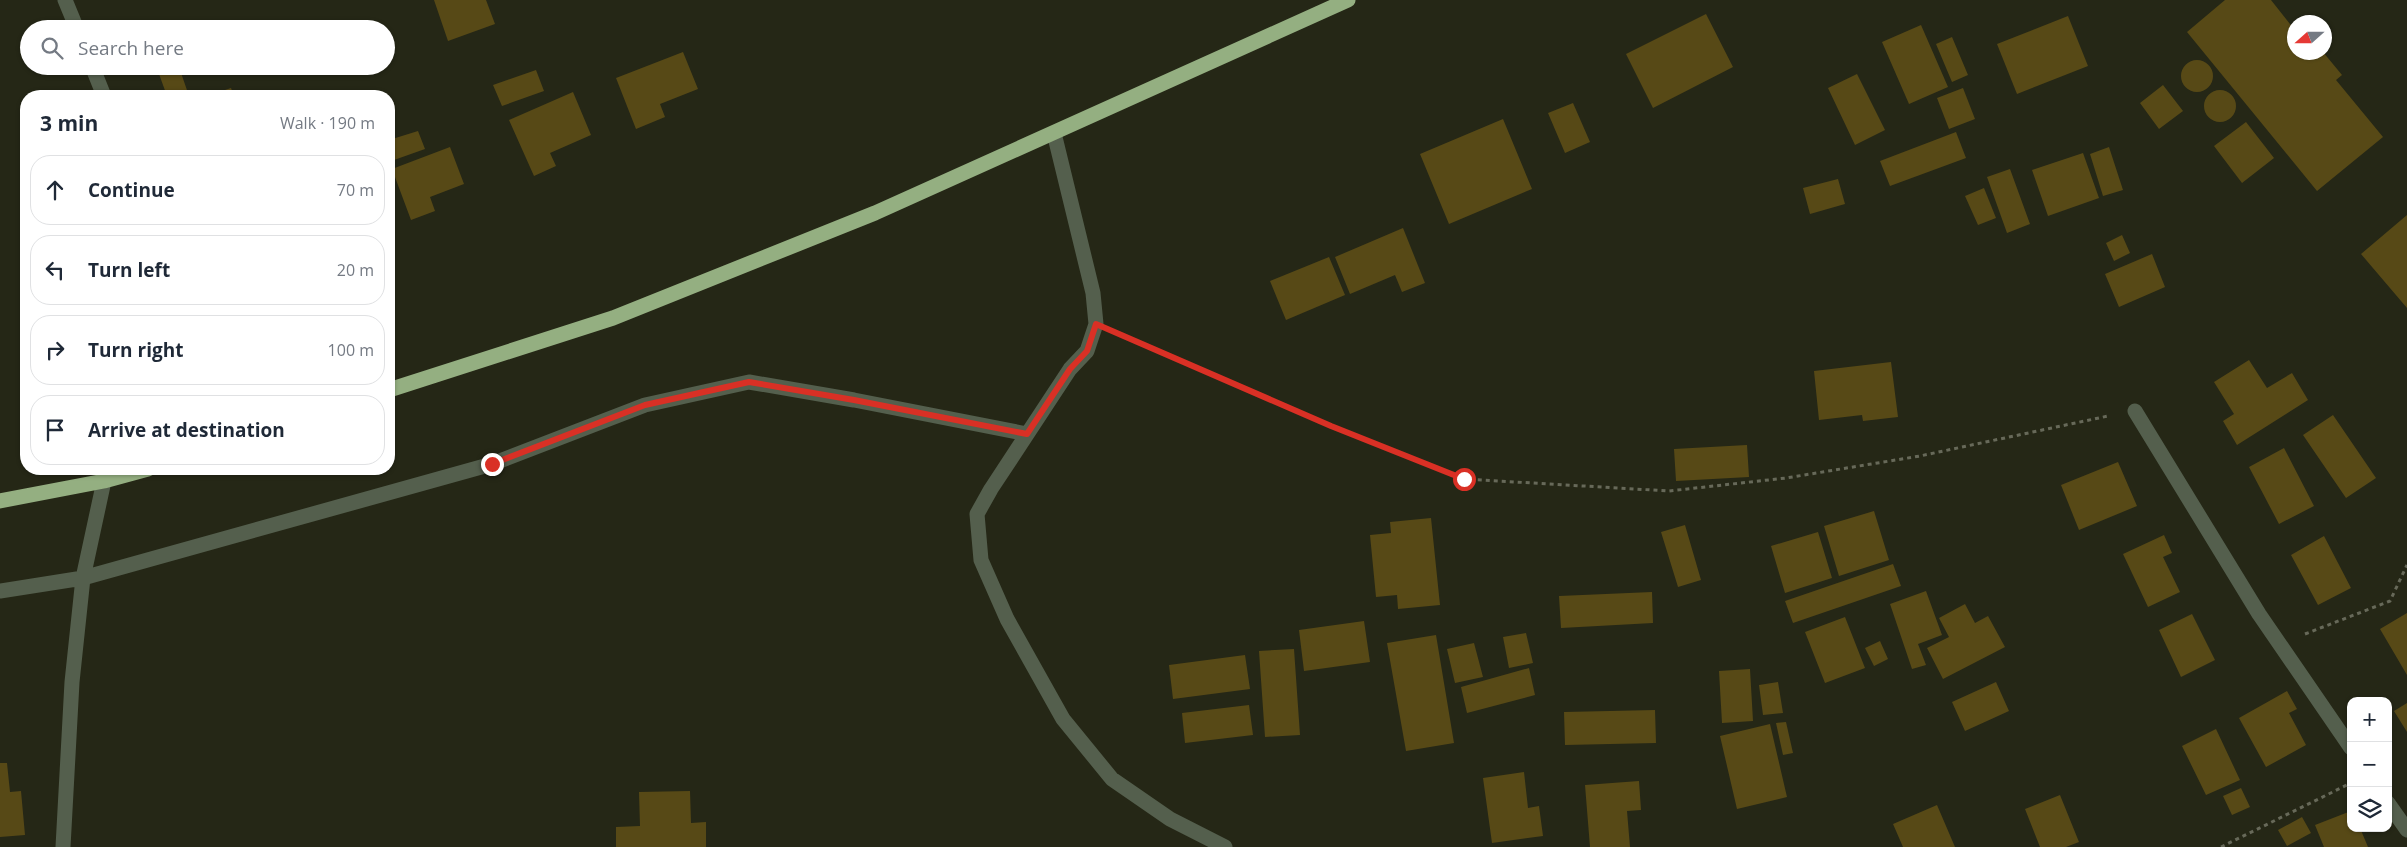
<!DOCTYPE html>
<html lang="en">
<head>
<meta charset="utf-8">
<style>
  :root { --surface:#fff; --page:#f2f2f3; --text:#1f2937; --muted:#747a83; --line:#e0e1e3 }
  body { margin:0; font-family:"Open Sans",sans-serif; background:var(--page); color:var(--text) }
  .controls { position:absolute; right:15px; bottom:15px; display:grid; overflow:hidden; border-radius:10px; box-shadow:0 1px 4px #0004 }
  .controls button { width:45px; height:45px; display:grid; place-items:center; padding:0; border:0; border-bottom:1px solid var(--line); background:var(--surface); color:var(--text); font:25px sans-serif }
  .compass { position:absolute; left:2287px; top:15px; width:45px; height:45px; border-radius:50%; background:var(--surface); box-shadow:0 1px 4px #0004; rotate:249deg }
  .stop { position:absolute; width:15px; height:15px; margin:-11px; border:4px solid #d93025; border-radius:50%; background:#fff }
  .stop.end { background:#d93025; border-color:#fff; box-shadow:0 1px 5px #0008 }
  .list { margin:0; padding:0; list-style:none }
  h2 { display:flex; justify-content:space-between; align-items:center; height:65px; margin:0; padding:0 20px; font-size:21px }
  h2 small { font-size:16px; font-weight:400; color:var(--muted) }
  .list li { display:grid; grid-template-columns:32px 1fr auto; gap:15px; align-items:center; box-sizing:border-box; height:70px; margin:0 10px 10px; padding:0 10px; border:1px solid var(--line); border-radius:20px }
  .list b { display:block; font-size:19px; white-space:nowrap }
  .list em { font-size:16px; font-style:normal; color:var(--muted) }
  .icon { flex:none; width:28px; height:28px; fill:none; stroke:currentColor; stroke-width:2; stroke-linecap:round; stroke-linejoin:round }
  .map { position:relative; flex:none; width:2407px; height:847px; overflow:hidden }
  .search { position:absolute; background:var(--surface); box-shadow:0 1px 4px #0004; left:20px; top:20px; width:375px; height:55px; display:flex; align-items:center; gap:12px; box-sizing:border-box; padding:0 18px; border-radius:28px; color:var(--muted); font-size:19px }
  .panel { position:absolute; background:var(--surface); box-shadow:0 1px 4px #0004; left:20px; top:90px; width:375px; height:385px; border-radius:20px }
  .map>svg:first-child { display:block }
</style>
</head>
<body>
<div class="map">
<svg width="2407" height="847" viewBox="0 0 2407 847">
  <rect width="100%" height="100%" fill="#252716"/>
  <!-- building -->
  <path fill="#574916" d="M434,0H486L495,24L448,41Z
    M2225,0H2271L2294,29V52H2323L2342,75L2336,80L2383,137L2317,191L2187,32Z
    M1706,14L1733,67L1653,108L1626,54Z
    M2068,16L2088,66L2017,94L1997,44Z
    M1921,25L1948,87L1909,104L1882,42Z
    M1952,37L1968,75L1952,82L1936,44Z
    M683,52L698,89L660,104L665,117L636,129L616,78Z
    M2181 76a16 16 0 1 1 32 0a16 16 0 1 1-32 0Z
    M179,67L189,96H167L159,74Z
    M536,70L544,91L502,106L493,85Z
    M1857,74L1885,130L1855,145L1828,88Z
    M2163,85L2183,111L2159,129L2140,103Z
    M231,88L234,96H207Z
    M1963,88L1975,119L1949,129L1937,98Z
    M2204 106a16 16 0 1 1 32 0a16 16 0 1 1-32 0Z
    M573,92L591,135L550,153L556,166L534,176L509,120Z
    M1573,103L1590,142L1565,153L1548,113Z
    M1503,119L1532,189L1449,224L1420,154Z
    M2246,122L2274,158L2242,183L2214,146Z
    M418,131L425,149L394,160L389,140Z
    M1956,132L1966,158L1890,186L1880,161Z
    M450,147L464,184L430,197L435,211L411,220L392,169Z
    M2109,147L2123,190L2103,196L2090,154Z
    M2083,153L2099,198L2048,216L2032,170Z
    M2010,169L2030,224L2007,233L1987,177Z
    M1838,179L1845,204L1810,214L1803,188Z
    M1984,188L1996,218L1978,225L1965,196Z
    M2407,215V308L2361,254Z
    M1403,228L1425,283L1402,292L1395,275L1350,294L1335,257Z
    M2122,235L2130,253L2114,261L2106,243Z
    M2152,254L2165,287L2119,307L2105,274Z
    M1329,257L1345,295L1286,320L1270,281Z
    M2249,360L2267,388L2292,373L2308,400L2237,445L2223,421L2234,414L2214,382Z
    M1891,362L1898,417L1863,421L1862,415L1819,420L1814,371Z
    M2333,415L2376,478L2346,498L2303,435Z
    M1747,445L1749,477L1676,481L1674,449Z
    M2284,448L2314,506L2279,524L2249,467Z
    M2118,462L2137,506L2079,530L2061,485Z
    M1874,511L1889,560L1839,576L1824,526Z
    M1431,518L1440,605L1398,609L1397,595L1376,597L1370,535L1391,533L1390,522Z
    M1685,525L1701,580L1678,587L1661,532Z
    M1818,532L1832,578L1785,593L1771,546Z
    M2164,535L2172,553L2163,557L2180,592L2148,607L2123,554Z
    M2324,536L2351,588L2318,605L2291,555Z
    M1893,564L1901,586L1793,623L1785,601Z
    M1926,591L1942,635L1918,644L1926,665L1912,669L1890,604Z
    M1652,592L1653,623L1561,628L1559,596Z
    M1965,604L1975,623L1988,616L2005,647L1943,679L1927,648L1949,637L1939,618Z
    M2407,613V675L2380,629Z
    M2192,614L2215,660L2181,677L2159,630Z
    M1845,617L1865,668L1825,683L1805,632Z
    M1364,621L1370,662L1304,671L1299,630Z
    M1526,633L1533,663L1509,668L1503,637Z
    M1436,635L1454,743L1406,751L1387,643Z
    M1880,641L1888,659L1874,666L1865,648Z
    M1474,643L1483,677L1455,683L1447,649Z
    M1294,649L1300,735L1265,737L1259,651Z
    M1245,655L1250,689L1173,699L1169,665Z
    M1529,668L1535,695L1467,713L1461,687Z
    M1750,669L1753,721L1722,723L1719,671Z
    M1778,682L1783,713L1763,715L1759,685Z
    M1996,682L2009,711L1965,731L1952,702Z
    M2287,691L2297,709L2289,713L2306,745L2266,767L2239,718Z
    M2407,703V732L2394,711Z
    M1249,705L1253,735L1185,743L1182,713Z
    M1655,710L1656,743L1565,745L1564,712Z
    M1786,722L1793,753L1783,755L1776,723Z
    M1770,724L1787,797L1737,809L1720,736Z
    M2216,729L2240,780L2206,795L2182,746Z
    M0,763H7L10,792L21,791L25,835L0,837Z
    M1524,772L1528,808L1539,806L1543,836L1492,843L1483,778Z
    M1639,781L1641,810L1627,811L1630,847H1590L1585,785Z
    M2241,788L2250,807L2232,815L2223,796Z
    M690,791L691,823L706,822V847H616V827L640,826L639,792Z
    M2060,795L2079,842L2066,847H2040L2025,809Z
    M1937,805L1955,847H1903L1893,824Z
    M2351,811V828H2360L2368,847H2324L2315,825Z
    M2302,817L2311,833L2287,846L2278,830Z"/>
  <g fill="none" stroke-linecap="round" stroke-linejoin="round">
    <!-- path -->
    <path stroke="#676959" stroke-width="3" stroke-dasharray="4 4" stroke-linecap="butt" d="M1123,335L1331,426L1464,479L1669,491L1786,478L1920,456L2108,416
      M2305,634L2390,601L2407,565
      M2221,847L2351,783"/>
    <!-- street -->
    <path stroke="#545f4d" stroke-width="15" d="M65,0L77,29
      M92,66L104,96
      M1054,133L1093,293L1096,324L1087,351L1070,369L991,489L977,514L981,560L1007,619L1063,719L1112,779L1170,819L1225,847
      M2135,411L2259,614L2351,748
      M0,591L83,578L492,464L645,405L749,382L854,400L1027,434
      M2388,803L2407,830
      M63,847L72,682L83,578L104,481"/>
    <!-- highway -->
    <path stroke="#94af81" stroke-width="15" d="M389,390L613,318L875,213L1348,0
      M0,501L104,481L148,469"/>
  </g>
  <g fill="none" stroke-linecap="round" stroke-linejoin="round">
    <!-- route -->
    <path stroke="#d93025" stroke-width="6" d="M492,464L645,405L749,382L854,400L1027,434L1070,369L1087,351L1096,324L1331,426L1464,479"/>
  </g>
</svg>
<div class="controls">
<button>+</button>
<button>−</button>
<button><svg class="icon" aria-label="layers" viewBox="0 0 24 24"><path d="M12 4l9 5-9 5-9-5zM3 14l9 5 9-5"/></svg></button>
</div>
<svg class="compass" viewBox="-18 -18 36 36"><path d="M0-13l5 13h-10z" fill="#e53935"/><path d="M0 13l5-13h-10z" fill="#747a83"/></svg>
<div class="stop" style="left:1464px;top:479px"></div>
<div class="stop end" style="left:492px;top:464px"></div>
<div class="search"><svg class="icon" aria-label="search" viewBox="0 0 24 24"><circle cx="10" cy="10" r="6"/><path d="M15 15l6 6"/></svg>Search here</div>
<section class="panel">
<h2>3 min<small>Walk · 190 m</small></h2>
<ul class="list">
<li><svg class="icon" aria-label="ahead" viewBox="0 0 24 24"><path d="M12 20V5M6 11l6-6 6 6"/></svg><div><b>Continue</b></div><em>70 m</em></li>
<li><svg class="icon" aria-label="left" viewBox="0 0 24 24"><path d="M17 20v-9H6M10 6l-5 5 5 5"/></svg><div><b>Turn left</b></div><em>20 m</em></li>
<li><svg class="icon" aria-label="right" viewBox="0 0 24 24"><path d="M7 20v-9h11M14 6l5 5-5 5"/></svg><div><b>Turn right</b></div><em>100 m</em></li>
<li><svg class="icon" aria-label="arrive" viewBox="0 0 24 24"><path d="M6 21V4h12l-3 4 3 4H6"/></svg><div><b>Arrive at destination</b></div></li>
</ul>
</section>
</div>
</body>
</html>
